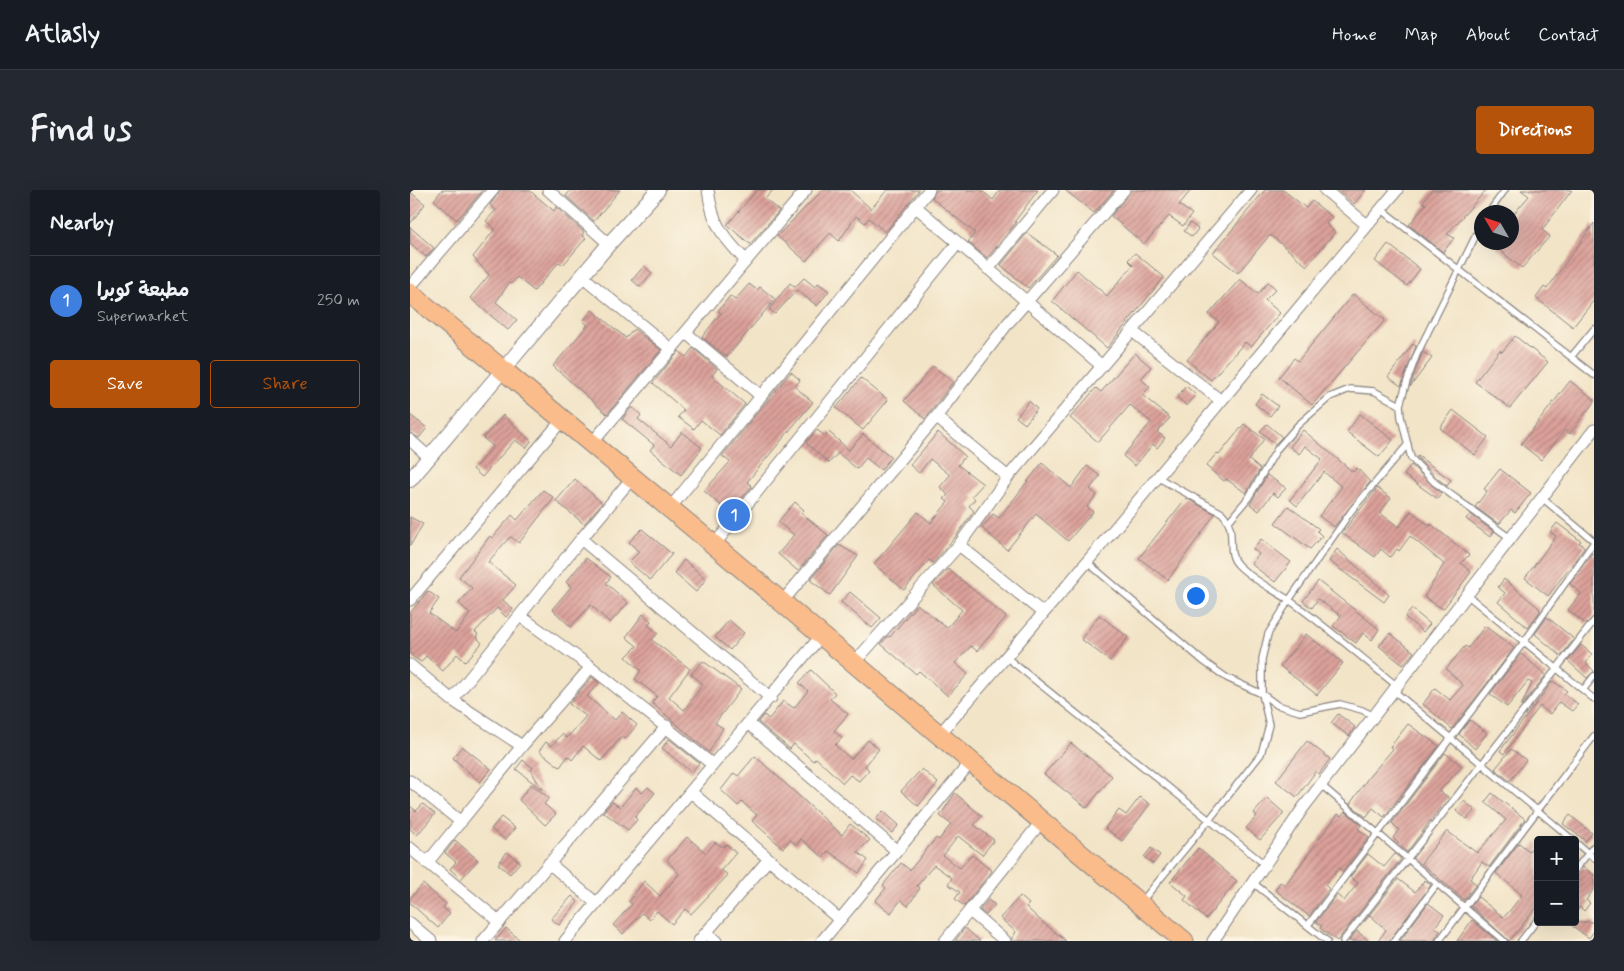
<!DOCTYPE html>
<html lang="en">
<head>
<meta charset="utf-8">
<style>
  :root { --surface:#171b24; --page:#242831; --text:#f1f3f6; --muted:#9ea1a6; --line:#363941; --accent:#b45309 }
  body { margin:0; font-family:Mynerve,"Playpen Sans Arabic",sans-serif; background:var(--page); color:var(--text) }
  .controls { position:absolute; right:15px; bottom:15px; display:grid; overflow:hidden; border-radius:5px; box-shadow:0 5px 20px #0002 }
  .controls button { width:45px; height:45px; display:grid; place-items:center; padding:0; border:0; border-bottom:1px solid var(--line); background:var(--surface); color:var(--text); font:25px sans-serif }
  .compass { position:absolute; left:1064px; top:15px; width:45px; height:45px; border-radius:50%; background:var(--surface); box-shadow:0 5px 20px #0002; rotate:309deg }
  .you { position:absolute; left:785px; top:405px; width:18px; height:18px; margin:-12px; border:4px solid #fff; border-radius:50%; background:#1a73e8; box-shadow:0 0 0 8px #1a73e833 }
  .badge { display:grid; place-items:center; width:32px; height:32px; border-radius:50%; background:var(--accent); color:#fff; font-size:16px; font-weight:700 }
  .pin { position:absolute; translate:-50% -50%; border:2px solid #fff; box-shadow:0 1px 5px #0006 }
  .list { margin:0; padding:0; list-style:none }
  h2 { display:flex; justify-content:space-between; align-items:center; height:65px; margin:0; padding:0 20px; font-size:21px }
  h2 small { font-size:16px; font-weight:400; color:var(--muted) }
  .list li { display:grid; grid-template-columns:32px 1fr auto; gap:15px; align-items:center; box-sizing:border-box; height:90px; padding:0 20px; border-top:1px solid var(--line) }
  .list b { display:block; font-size:19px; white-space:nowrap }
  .list p { margin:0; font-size:16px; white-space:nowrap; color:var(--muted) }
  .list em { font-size:16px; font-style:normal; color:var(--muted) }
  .actions { display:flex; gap:10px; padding:15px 20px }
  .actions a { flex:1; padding:11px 0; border:1px solid var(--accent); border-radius:5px; text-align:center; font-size:18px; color:var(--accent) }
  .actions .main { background:var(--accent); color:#fff }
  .map { position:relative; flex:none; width:1184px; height:751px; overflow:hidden; border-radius:5px }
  header { display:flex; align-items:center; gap:30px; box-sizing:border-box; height:70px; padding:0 25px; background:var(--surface); border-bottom:1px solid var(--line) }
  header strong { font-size:24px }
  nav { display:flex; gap:28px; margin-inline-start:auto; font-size:18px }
  .intro { display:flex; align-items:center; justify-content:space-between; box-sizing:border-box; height:120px; padding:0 30px }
  h1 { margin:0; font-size:35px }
  .button { padding:12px 22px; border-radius:5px; background:var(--accent); color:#fff; font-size:18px; font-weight:700 }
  main { display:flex; gap:30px; padding:0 30px }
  aside { flex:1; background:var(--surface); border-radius:5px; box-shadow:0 5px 20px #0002 }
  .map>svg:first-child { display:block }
</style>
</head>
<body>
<header>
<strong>Atlasly</strong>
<nav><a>Home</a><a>Map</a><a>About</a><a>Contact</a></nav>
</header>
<div class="intro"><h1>Find us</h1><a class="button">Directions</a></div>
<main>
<aside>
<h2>Nearby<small></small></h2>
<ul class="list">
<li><span class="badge" style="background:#3f7fe0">1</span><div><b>مطبعة كوبرا</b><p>Supermarket</p></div><em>250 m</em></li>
</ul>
<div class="actions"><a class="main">Save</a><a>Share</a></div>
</aside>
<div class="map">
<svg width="1184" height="751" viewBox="0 0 1184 751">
  <defs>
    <pattern id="building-hatch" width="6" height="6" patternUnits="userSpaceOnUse" patternTransform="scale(1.25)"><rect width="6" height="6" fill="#dca19a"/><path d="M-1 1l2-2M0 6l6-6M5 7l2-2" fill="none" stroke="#b2837f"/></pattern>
  </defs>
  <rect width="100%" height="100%" fill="#fcf5e5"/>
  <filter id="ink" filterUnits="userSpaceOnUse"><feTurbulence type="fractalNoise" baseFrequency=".02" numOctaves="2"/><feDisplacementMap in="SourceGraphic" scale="10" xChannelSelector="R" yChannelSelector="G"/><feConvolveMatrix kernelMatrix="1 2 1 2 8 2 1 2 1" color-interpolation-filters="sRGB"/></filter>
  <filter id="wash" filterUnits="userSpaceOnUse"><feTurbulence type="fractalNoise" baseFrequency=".0096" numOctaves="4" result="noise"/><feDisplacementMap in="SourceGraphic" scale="20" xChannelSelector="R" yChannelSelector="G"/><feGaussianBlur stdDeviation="1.12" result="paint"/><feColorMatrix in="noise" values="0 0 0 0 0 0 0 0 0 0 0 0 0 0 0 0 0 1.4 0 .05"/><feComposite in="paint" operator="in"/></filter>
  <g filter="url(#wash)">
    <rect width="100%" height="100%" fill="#f2e4c7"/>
    <g id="blocks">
      <!-- building -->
      <path fill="url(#building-hatch)" d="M32,0H73L47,30L24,10Z
        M90,0H119L144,21L146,17L174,42L172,45L176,48L153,75L149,72L124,101L107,87L101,94L99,93L86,112L107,130L98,140L60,108L79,85L63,67L85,39L76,31L86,20L80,15Z
        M161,0H210L184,31L156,6Z
        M347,0H363L355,9L369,21L340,54L317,35Z
        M413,0H440L461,19L477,0H509L475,42L459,28L455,33L446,26L429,51L420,43L396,71L367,46Z
        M526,0H571L583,10L590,0H628L605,31L606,33L577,68L558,52L565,43L522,8Z
        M655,0H704L684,23Z
        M721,0H781L769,15L782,24L773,36L759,26L734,54L701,26Z
        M855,0H873L896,18L902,11L922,27L916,34L925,42L897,76L862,46H859L828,83L803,63Z
        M928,0H956L944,14Z
        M1022,0H1076L1037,44L1044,48L1033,62L999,35L1016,14L1013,12Z
        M1111,0H1162L1132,40L1140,46L1112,78L1079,52H1102V26L1119,6Z
        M0,2L15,14L0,34Z
        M780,33L788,39L782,47L774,41Z
        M1184,33V110L1163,137L1126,108L1134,97L1137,99Z
        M0,37L24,58L16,67L0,53Z
        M617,43L647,65L618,98L591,75Z
        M978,54L1010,79L997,96L965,71Z
        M725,63L754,87L697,158L642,111L667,80L697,106L723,75L718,70Z
        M234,76L242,83L230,97L222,90Z
        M394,88L405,97L408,93L419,101L407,116L387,100L365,124L359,119L380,93L385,97Z
        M830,89L848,104L858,92L866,99L855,110L870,123L841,157L835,152L801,190L777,170L809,132L799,124Z
        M339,94L347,100L350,97L365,109L317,167L292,147L311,123L308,121L320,106L325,110Z
        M943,104L975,130L902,215L869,187L884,168L888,171Z
        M182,120L216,148L224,139L251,160L197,224L143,176L178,135L173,131Z
        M1105,146L1138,172L1100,218L1065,192L1090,160L1092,162Z
        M1003,154L1006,156L991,196L978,187Z
        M283,158L307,179L302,186L335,214L310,245L291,230L284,239L268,227L274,220L243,193L269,161L276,167Z
        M1013,162L1022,168L1000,197L1011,166Z
        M725,163L741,177L731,189L740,197L732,205L760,228L747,242L755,248L747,258L743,254L725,276L713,266L741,232L720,215L688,252L660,228L686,198L691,202Z
        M523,176L543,192L515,229L494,211Z
        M381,182L390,190L385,197L403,212L337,292L342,296L320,323L294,301L320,272L312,266Z
        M451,188L478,210L453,240L426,218Z
        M1160,191L1184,209V212L1160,244L1155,240L1131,270L1111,254Z
        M776,196L786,205L777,216L767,207Z
        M852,204L868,216L860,226L845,214Z
        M619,211L627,219L615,234L606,227Z
        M222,217L231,225L228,229L261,256L272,242L292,258L271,285L240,260L244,255L212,229Z
        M1043,220L1078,247L1065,265L1030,238Z
        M950,224L983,250L969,267L937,242Z
        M0,225L17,238L9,248L0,243Z
        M93,225L121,251L116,258L105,250L72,287L63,279L83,256L73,248Z
        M834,234L854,249L839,270L850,279L836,303L816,289L814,291L796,276L807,263L809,265Z
        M857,234L872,247L865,254L850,241Z
        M407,240L415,246L419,242L439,260L453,244L481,267L471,280L456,268L447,279L428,263L419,273L396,253Z
        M893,240L943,282L947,278L960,292L924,337L909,326L932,297L914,282L887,316L880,310L912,269L895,256L889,264L880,257Z
        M528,242L555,266L548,275L573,294L562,306L565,309L559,316L564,321L546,346L523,373L519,370L494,400L464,374L508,322L521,333L538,312L534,309L538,305L530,297L540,285L520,269L509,283L500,275Z
        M1008,266L1041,290L1037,296L1027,288L1007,267Z
        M632,273L661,298L677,276L690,286L680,299L687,305L677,317L683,322L658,351L626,324L597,360L572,338L583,324L589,328Z
        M1001,275L1031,303L1028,309L994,285Z
        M1090,279L1121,303L1105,323L1101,320L1089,334L1065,317L1077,301L1074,299Z
        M857,285L876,298L868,307L863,303L849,321L840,314Z
        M165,289L192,313L174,334L146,311Z
        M967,298L981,308L970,323L989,337L1001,321L1020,336L1021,334L1059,365L1051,373L1061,382L1033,419L1014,407L1034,374L1000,346L989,361L987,359L980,367L971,359L965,367L932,343Z
        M133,300L144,308L109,353L101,347L98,349L78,372L106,395L93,410L103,419L96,427L87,418L65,442L68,444L66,447L72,453L55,472L47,464L33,481L16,466L11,472L3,467L0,463V423L18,401L29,409L19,423L46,443L60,424L49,413L62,398L49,387L80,346L82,348L102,325L107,330Z
        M776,308L805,324L758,390L729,368Z
        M385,312L394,320L391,323L418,345L388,381L368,364L384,345L368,332Z
        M878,316L909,339L907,341L912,346L900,359L865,333Z
        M1060,324L1084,342L1080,347L1056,329Z
        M0,327L13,334L0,356Z
        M1147,333L1171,351L1169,353L1175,357L1138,406L1115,388L1146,346L1140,342Z
        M232,339L262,364L240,390L219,372L229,362L219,352Z
        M851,349L881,372L865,392L841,374L849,364L843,359Z
        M429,355L448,366L420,405L400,390Z
        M927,359L979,405L974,412L919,371Z
        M1182,363L1184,365V426L1176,434L1158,420L1171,403L1160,394Z
        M176,368L201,387L196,393L218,413L200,433L181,415L161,437L142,419L161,397L156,392Z
        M274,370L296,389L286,402L264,383Z
        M538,379L596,427L567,461L561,456L545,473L558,484L538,506L509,481L506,484L471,454L478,446L480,447L507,414L537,438L552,420L523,395Z
        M1094,389L1129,418L1130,421L1118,438L1088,412L1095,403L1088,397Z
        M908,391L969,439L962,450L953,443L946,453L923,436L931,426L908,409L902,418L893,411Z
        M440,402L471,428L462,438L431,412Z
        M1002,419L1020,434L1013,442L995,427Z
        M233,424L241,431L238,435L248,443L242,450L280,479L259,507L274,520L293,494L281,484L293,471L331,499L305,533L313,538L299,562L242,513L247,506L225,489L231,481L216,467L227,456L216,447Z
        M689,425L718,447L700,471L671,449Z
        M1137,427L1164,449L1151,466L1125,444Z
        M319,430L334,443L320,460L305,447Z
        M1075,436L1104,458L1042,539L1013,514L1025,498L1040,510L1053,495L1036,479L1055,456L1058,458Z
        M980,443L1004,462L993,475L969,456Z
        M896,444L933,473L907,505L870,476Z
        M1171,455L1182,464L1176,473L1184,481L1177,488L1158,471Z
        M1111,464L1136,485L1111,516L1122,493L1118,491L1097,517L1080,504Z
        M401,480L425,503L420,509L438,524L424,541L432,548L425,555L441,569L458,550L469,559L455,576L459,580L449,591L440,585L433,593L406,568L403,571L384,554L380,559L348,532L354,525L359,529L373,511L384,518L398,501L389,493Z
        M182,487L189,493L177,506L205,530L212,522L227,535L215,549L212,546L191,571L173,556L162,570L158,566L150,577L129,561L136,552L142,556L152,544L157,548L176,526L159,514Z
        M1143,491L1157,501L1154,504L1168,514L1162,521L1149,512L1140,524L1130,516L1094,564L1090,561Z
        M928,524L945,537L939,546L921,533Z
        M1060,530L1077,543L1065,559L1049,544Z
        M998,534L1029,556L974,627L963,618L956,627L940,614L958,588L983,559L980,557Z
        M259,549L289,573L281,582L252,558Z
        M897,551L920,569L909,584L906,581L887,607L866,591Z
        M661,553L702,586L677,618L634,584Z
        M52,556L81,579L70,592L43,568Z
        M1101,559L1116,570L1100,591L1085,579Z
        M1035,563L1052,576L1029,601L1038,607L997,662L983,648L989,640L982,633Z
        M345,566L432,645L440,634L460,650L447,662L458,670L449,683L418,661L413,667L391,649L387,655L380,650L373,658L342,631L347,625L332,612L328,616L311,600L324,583L328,586Z
        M113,570L123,578L121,580L132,600L106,579Z
        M512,579L528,593L508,616L491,601Z
        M121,594L139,608L134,614L146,624L135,635L109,610Z
        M238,597L245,603L225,627L227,630L218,640L193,622L202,612L210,617L226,598L232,603Z
        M545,603L572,626L564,635L584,650L572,665L548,646L533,666L550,678L562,665L582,681L554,716L545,709L550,702L538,694L542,688L524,675L507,696L510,698L498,716L491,710L481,723L465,711L476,698L473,695L491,673L500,680L526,648L529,650L541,634L530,626Z
        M1082,603L1115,629L1079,677L1072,672L1060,689L1066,694L1054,710L1011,673L1037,641L1067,663L1096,630L1075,612Z
        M730,607L740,614L712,651L695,638L709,620L716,625Z
        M857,608L874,623L850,650L836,638L847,626L844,623Z
        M1054,611L1065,620L1057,629L1046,621Z
        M13,614L25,624L7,645L0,639V616L6,621Z
        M473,621L489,635L482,643L466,629Z
        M935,621L951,635L948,639L959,647L933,681L929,678L915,695L919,699L899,726L865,700L870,692L875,695L928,624L931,626Z
        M1160,625L1182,643L1176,651L1153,634Z
        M91,627L105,638L95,650L81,639Z
        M277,647L296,663L305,652L313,657L316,654L326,663L311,680L318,685L281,724L275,719L262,734L247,721L240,730L232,723L213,744L203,735L222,714L219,712L234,691L250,706L269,684L257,670Z
        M45,650L68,670L51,689L40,679L46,672L35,663Z
        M1128,651V716L1099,751L1061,716L1068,707L1093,727L1097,724L1112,705L1086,683L1109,653L1119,661Z
        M741,658L750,665L743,674L734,667Z
        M788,658L827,691L796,729L774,710L777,706L760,692Z
        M97,662L110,672L100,684L88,674Z
        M958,664L974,677L985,664L991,669L927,751L910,738L912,736L906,732L927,705L934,711L948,693L940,687Z
        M1173,677L1184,685V699L1176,710L1180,713L1174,721L1170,717L1165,723V685Z
        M988,689L1005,702L1015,690L1021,695L979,751H968L976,740L960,725L954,732Z
        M13,694L36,714L33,718L40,723L28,738L0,713V708Z
        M162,706L168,712L149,735L141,729Z
        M610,706L619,714L616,717L630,730L656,751H602V748L606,742L590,728Z
        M578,710L585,715L576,725L570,720Z
        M1018,713L1034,725L1025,737L1030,741L1024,751H990Z
        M1062,730L1087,751H1047Z
        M1157,732H1184V741L1179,748Z
        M96,738L111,751H85Z
        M555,738L570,751H545Z
        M947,741L959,751H939Z"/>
    </g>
  </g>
  <g filter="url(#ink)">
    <use href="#blocks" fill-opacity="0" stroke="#8a8381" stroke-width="1"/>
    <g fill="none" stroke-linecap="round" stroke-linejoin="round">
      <!-- service casing -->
      <g stroke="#8a8381" stroke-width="8">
        <path id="service" d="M971,19L1184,185
          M1079,22L1095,0
          M1072,33L1007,164L997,191L990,215L991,227L1001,268L1024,292L1100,348
          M1161,167L1184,139
          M747,287L812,323C829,341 814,361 828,375C843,390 862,399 879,410C916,436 951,467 987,496
          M1132,308L1184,351
          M819,331L839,307L867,259L888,235L920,207L940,199L964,201L990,215
          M677,372L793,471L817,488L852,504L867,515L890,522L930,514L952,520L964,526
          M1057,405L1184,509
          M596,467L853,673
          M983,500L1163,650
          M1173,500L1184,486
          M910,594L1094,751
          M1165,652L1184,668
          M1165,680L1184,656
          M842,692L917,751
          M732,711L799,630L851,564L859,535L852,504V469L858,444L879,410L942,320L998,254
          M898,735L1114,452L1184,352
          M933,751L1184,431
          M984,751L1027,694
          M1029,751L1184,546
          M1111,751L1128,729"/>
      </g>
      <!-- minor casing -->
      <g stroke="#8a8381" stroke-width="13">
        <path id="minor" d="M138,0L199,54
          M298,0C303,36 312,45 336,71
          M915,0L957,35
          M505,16L692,176
          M578,79L643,0
          M172,86L262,160
          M0,97L83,0
          M722,141L810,210
          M276,143L351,206
          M526,227L598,287
          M0,250L19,267
          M182,253L396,0
          M260,318L519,0
          M171,349L361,508
          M304,355L548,53
          M549,355L633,423
          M0,410L153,229
          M372,412L526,227L598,133L714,0
          M110,426L181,477L303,575
          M444,473L549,355L598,287L841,0
          M0,475L42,510L112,556
          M42,510L171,349L223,287
          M339,534L487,661
          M529,545L661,391L987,0
          M0,591L51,632
          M281,602L430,730
          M0,658L90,732
          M17,673L112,556L181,477
          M139,673L186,713
          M560,721L595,751
          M0,733L21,751
          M296,743L306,751
          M73,751L257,536
          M155,751L411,446
          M289,751L358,670
          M412,751L560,573
          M535,751L631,632
          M803,751L893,618L1184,240"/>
      </g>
      <!-- tertiary casing -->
      <g stroke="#8a8381" stroke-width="16">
        <path id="tertiary" d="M0,290L199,54L248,0"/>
      </g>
      <!-- trunk casing -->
      <g stroke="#8a8381" stroke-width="21">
        <path id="trunk" d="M0,103L304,355L774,751"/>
      </g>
      <!-- service -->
      <use href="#service" stroke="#fff" stroke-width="5.5"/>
      <!-- minor -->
      <use href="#minor" stroke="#fff" stroke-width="11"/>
      <!-- tertiary -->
      <use href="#tertiary" stroke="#fff" stroke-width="14"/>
      <!-- trunk -->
      <use href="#trunk" stroke="#fabc8b" stroke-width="19"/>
    </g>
  </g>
</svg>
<div class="controls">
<button>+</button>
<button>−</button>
</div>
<svg class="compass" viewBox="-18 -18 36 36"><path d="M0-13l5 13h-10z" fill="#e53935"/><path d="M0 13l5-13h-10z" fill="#9ea1a6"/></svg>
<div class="you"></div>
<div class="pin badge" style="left:324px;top:325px;background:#3f7fe0">1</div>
</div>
</main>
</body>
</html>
